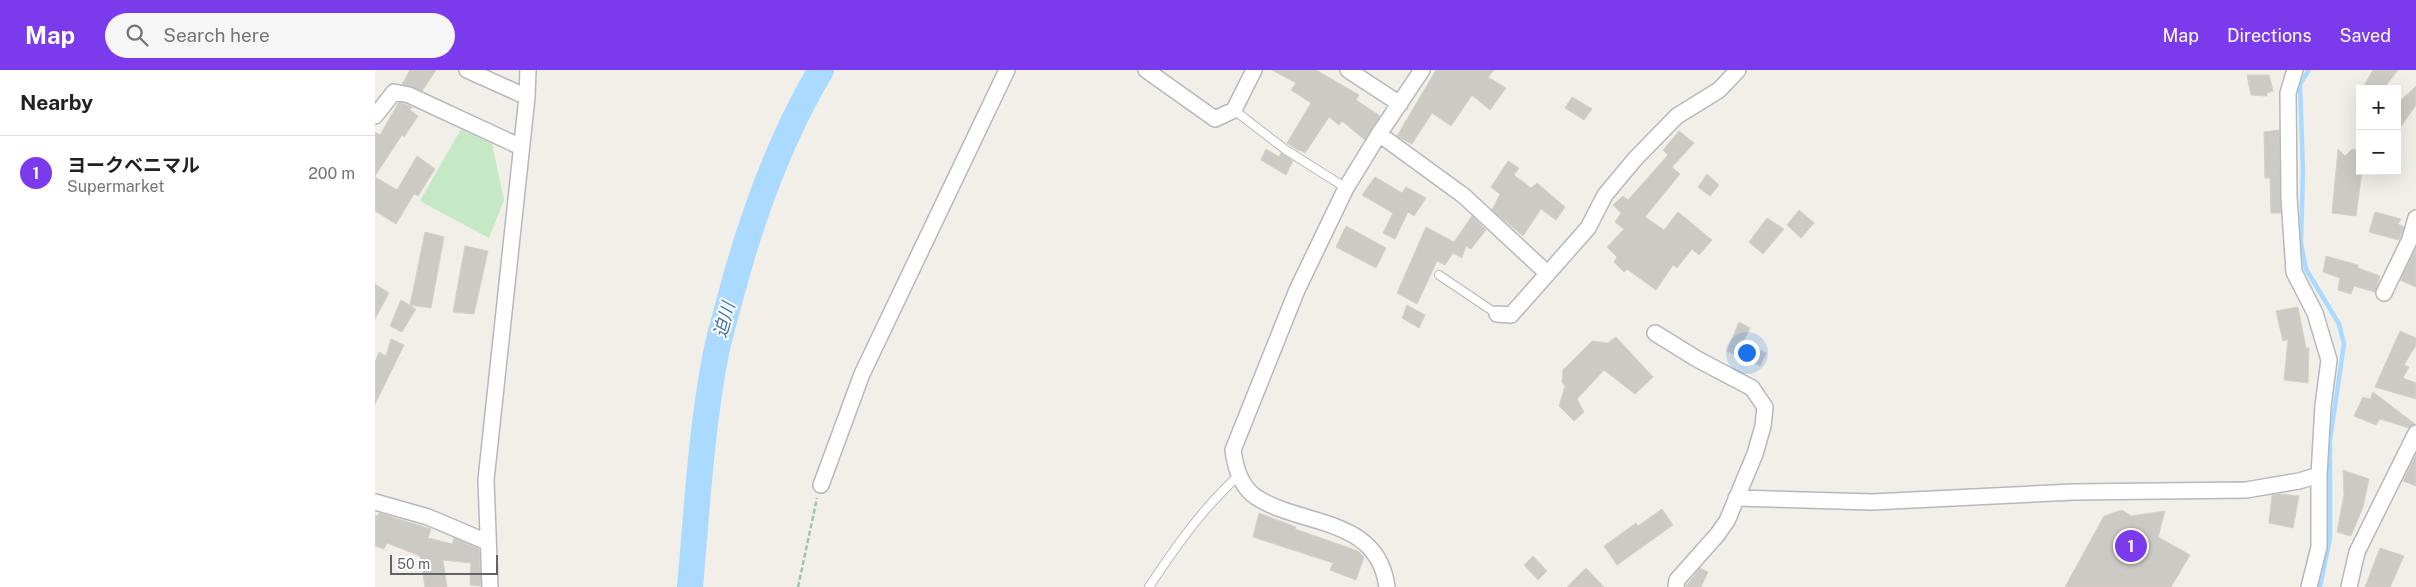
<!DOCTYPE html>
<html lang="en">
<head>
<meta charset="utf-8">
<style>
  :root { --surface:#fff; --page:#f6f6f6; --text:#202124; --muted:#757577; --line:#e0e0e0; --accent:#7c3aed }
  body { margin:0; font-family:"Public Sans","Noto Sans JP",sans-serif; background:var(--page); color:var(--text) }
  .controls { position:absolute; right:15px; top:15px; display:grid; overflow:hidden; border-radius:0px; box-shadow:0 5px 20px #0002 }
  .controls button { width:45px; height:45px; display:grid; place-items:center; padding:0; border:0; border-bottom:1px solid var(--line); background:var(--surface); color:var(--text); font:25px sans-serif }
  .scale { position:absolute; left:15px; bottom:12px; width:108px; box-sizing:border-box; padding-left:5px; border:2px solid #5f6368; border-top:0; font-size:14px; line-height:18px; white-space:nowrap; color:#5f6368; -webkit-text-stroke:4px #fff; paint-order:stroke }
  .you { position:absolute; left:1371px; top:282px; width:18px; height:18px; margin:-12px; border:4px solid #fff; border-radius:50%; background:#1a73e8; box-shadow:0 0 0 8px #1a73e833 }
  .badge { display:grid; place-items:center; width:32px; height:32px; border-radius:50%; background:var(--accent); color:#fff; font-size:16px; font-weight:700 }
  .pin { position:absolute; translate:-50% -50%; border:2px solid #fff; box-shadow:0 1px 5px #0006 }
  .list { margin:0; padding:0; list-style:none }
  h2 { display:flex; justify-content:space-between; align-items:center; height:65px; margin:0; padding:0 20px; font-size:21px }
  h2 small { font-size:16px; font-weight:400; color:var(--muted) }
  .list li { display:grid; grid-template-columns:32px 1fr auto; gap:15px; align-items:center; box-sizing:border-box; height:75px; padding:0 20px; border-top:1px solid var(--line) }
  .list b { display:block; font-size:19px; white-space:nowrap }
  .list p { margin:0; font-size:16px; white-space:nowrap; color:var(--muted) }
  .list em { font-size:16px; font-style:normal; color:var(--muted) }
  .icon { flex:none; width:28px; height:28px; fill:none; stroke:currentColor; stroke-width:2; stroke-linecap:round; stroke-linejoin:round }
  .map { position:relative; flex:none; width:2041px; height:517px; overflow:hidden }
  header { display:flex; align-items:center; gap:30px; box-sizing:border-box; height:70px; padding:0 25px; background:var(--accent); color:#fff }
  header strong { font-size:24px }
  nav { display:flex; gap:28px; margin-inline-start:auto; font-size:18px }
  .search { width:350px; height:45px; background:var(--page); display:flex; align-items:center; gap:12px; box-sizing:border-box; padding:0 18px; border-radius:28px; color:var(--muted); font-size:19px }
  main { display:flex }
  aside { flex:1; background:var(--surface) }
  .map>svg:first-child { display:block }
</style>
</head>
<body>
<header>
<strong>Map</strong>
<div class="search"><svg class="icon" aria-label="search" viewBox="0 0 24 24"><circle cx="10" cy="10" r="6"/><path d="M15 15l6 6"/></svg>Search here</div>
<nav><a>Map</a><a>Directions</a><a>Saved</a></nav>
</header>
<main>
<aside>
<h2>Nearby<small></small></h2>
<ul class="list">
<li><span class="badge">1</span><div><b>ヨークベニマル</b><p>Supermarket</p></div><em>200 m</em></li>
</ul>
</aside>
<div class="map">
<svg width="2041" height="517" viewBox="0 0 2041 517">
  <rect width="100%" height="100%" fill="#f1efe8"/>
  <!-- green -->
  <path fill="#c5e8c5" d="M86,59L117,74L129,130L114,168L45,131Z"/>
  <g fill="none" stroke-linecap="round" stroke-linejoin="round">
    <!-- stream -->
    <path stroke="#aadaff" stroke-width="4.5" d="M1934,0L1925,14L1928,101L1926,173L1931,199L1964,254L1969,274L1955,370V468L1945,517"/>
    <!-- river -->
    <path stroke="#aadaff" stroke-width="26" d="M315,517C322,439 326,360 341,283C345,264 351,244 356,225C377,146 404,70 446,0"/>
  </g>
  <!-- building -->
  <path fill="#cccac5" stroke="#d6d1c6" d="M35,0H61L47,21L27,14Z
    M897,0H941L984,25L981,30L1005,46L990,70L967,51L964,55L954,47L930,83L925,80L924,81L912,73L936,33L916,20L921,13Z
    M1061,0H1119L1113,7L1131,18L1115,40L1097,25L1076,56L1057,43L1037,74L1022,66Z
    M1998,0H2023L2008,19H1987Z
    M1872,5H1894L1898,21L1892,23V26L1876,25Z
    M2041,16V35L2022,62V34Z
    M1197,27L1217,39L1209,50L1190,38Z
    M24,32L37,37L35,40L43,46L29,67L27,65L0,106V62L5,65Z
    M1904,60L1906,143H1896L1895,108H1890L1889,62Z
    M1304,61L1319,73L1297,97L1305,104L1270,147L1289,160L1303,142L1337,170L1324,185L1317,179L1302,198L1298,195L1281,220L1252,199L1249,202L1239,192L1242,187L1232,177L1249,159L1240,152L1246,143L1238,135L1248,126L1253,130L1293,85L1288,80Z
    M891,79L904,87L906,83L918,91L911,105L886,90Z
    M1963,79L1970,86L1977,79L1985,81V101H1987L1981,146L1957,143Z
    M42,86L60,99L43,126L39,124L21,154L0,141V107L22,120Z
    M1133,91L1144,98L1139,105L1156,118L1162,113L1190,137L1181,150L1166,139L1148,166L1117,140L1125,124L1116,117Z
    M1332,104L1344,115L1335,126L1323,117Z
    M1000,107L1027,123L1031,117L1051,128L1039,146L1033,142L1020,169L1008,163L1018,143L987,125Z
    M1424,140L1439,153L1426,168L1412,155Z
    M2000,142L2026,149L2023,154L2029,157L2024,170L1994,162Z
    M1097,146L1111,160L1096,179L1091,176L1087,188L1078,183L1070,195L1062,191L1042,234L1022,223L1051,157L1079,172Z
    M1392,148L1409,159L1388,184L1374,172Z
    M971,156L1011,178L1001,198L961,177Z
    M50,162L69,167L56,238L35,235Z
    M90,176L113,181L99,244L78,242Z
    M2041,178V217L2025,210Z
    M1951,186L1983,195V198L2005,206L2000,222L1979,216L1976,224L1963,220L1965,208L1948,202Z
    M0,214L14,223L0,249Z
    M26,230L41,239L27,262L15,256Z
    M1032,235L1050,245L1044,258L1027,248Z
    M1923,237L1931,278H1934L1933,313L1909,310L1913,269L1908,271L1901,241Z
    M1364,252L1375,258L1368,272L1391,283L1385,296L1352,281Z
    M2025,261L2041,268V275L2029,295L2034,297L2028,308L2041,313V329L2000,317Z
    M1241,267L1278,307L1260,324L1229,300L1202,329L1209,342L1199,351L1184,336L1190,316L1187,312L1188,300L1217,271L1233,273Z
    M16,269L29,275L0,334V292L4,282L11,286Z
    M1998,322L2040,354L2034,358L2005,349L2001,355L1979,346L1988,327L1995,329Z
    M2041,384V416L2028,411Z
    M1968,400L1994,409L1988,437L1976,466L1962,462L1969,425Z
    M1905,424L1924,426L1918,458L1894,453L1897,425Z
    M1287,439L1298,455L1242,495L1229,476L1261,453L1263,456Z
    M1747,440L1756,446L1790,441L1783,467L1815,485L1796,517H1690L1729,446Z
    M4,443L56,459L53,468L77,474L79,468L104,479L106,516L95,515L96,493L68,490L72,517H50L45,486L12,473L9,479L0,476V445L3,446Z
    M884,443L921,457L920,459L983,481L989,487L981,510L955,500L958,493L878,467Z
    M2005,478L2029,486L2015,517H1990Z
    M1158,486L1172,501L1163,510L1149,495Z
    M1211,498L1229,517H1192Z
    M1325,498L1333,502L1326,517H1310Z"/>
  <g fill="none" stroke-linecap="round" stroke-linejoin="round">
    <!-- service casing -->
    <g stroke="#b5b8bc" stroke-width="10">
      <path id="service" d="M859,40L911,80L971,118
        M1064,205L1122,244
        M774,517C801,476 828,438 864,405"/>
    </g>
    <!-- minor casing -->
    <g stroke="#b5b8bc" stroke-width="18">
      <path id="minor" d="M92,0L152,27
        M771,0L840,49L859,40L879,0
        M973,0L1025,34
        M1920,0L1913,23L1914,127L1919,202L1940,243L1954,290L1948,336L1944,405V477L1934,517
        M0,46L19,22L34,25L146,77
        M1004,64L1089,126L1172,203
        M2009,223L2035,169L2041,148
        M1122,244L1136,245L1213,158L1230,125L1260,89L1302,46L1344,20L1363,0
        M1280,263L1322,289L1377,318L1390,337L1388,356L1380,384L1352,451L1342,465L1302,510L1301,517
        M446,415L487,304L632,0
        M1361,428L1497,432L1698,422L1871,420L1924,411L1944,405
        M0,432L53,447L112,472
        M115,517L111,410L152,27L153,0
        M1012,517C1003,446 927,457 881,427C866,417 860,396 858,380L922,220L971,118L1004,64L1047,0
        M1974,517L1982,482L2041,363"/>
    </g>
    <!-- path -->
    <path stroke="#9cc7a9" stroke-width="2.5" stroke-dasharray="5 2.5" stroke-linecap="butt" d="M423,517L442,428"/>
    <!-- service -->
    <use href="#service" stroke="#fff" stroke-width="8"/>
    <!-- minor -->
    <use href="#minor" stroke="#fff" stroke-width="15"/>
  </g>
  <g text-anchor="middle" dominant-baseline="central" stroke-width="4" stroke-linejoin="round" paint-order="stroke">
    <!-- water labels -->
    <g font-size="18" font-style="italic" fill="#4174aa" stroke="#fff">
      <text transform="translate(349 250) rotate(-75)">迫川</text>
    </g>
  </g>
</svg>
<div class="controls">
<button>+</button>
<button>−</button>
</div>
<div class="scale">50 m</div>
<div class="you"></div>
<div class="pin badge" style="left:1756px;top:476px">1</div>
</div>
</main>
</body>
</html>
